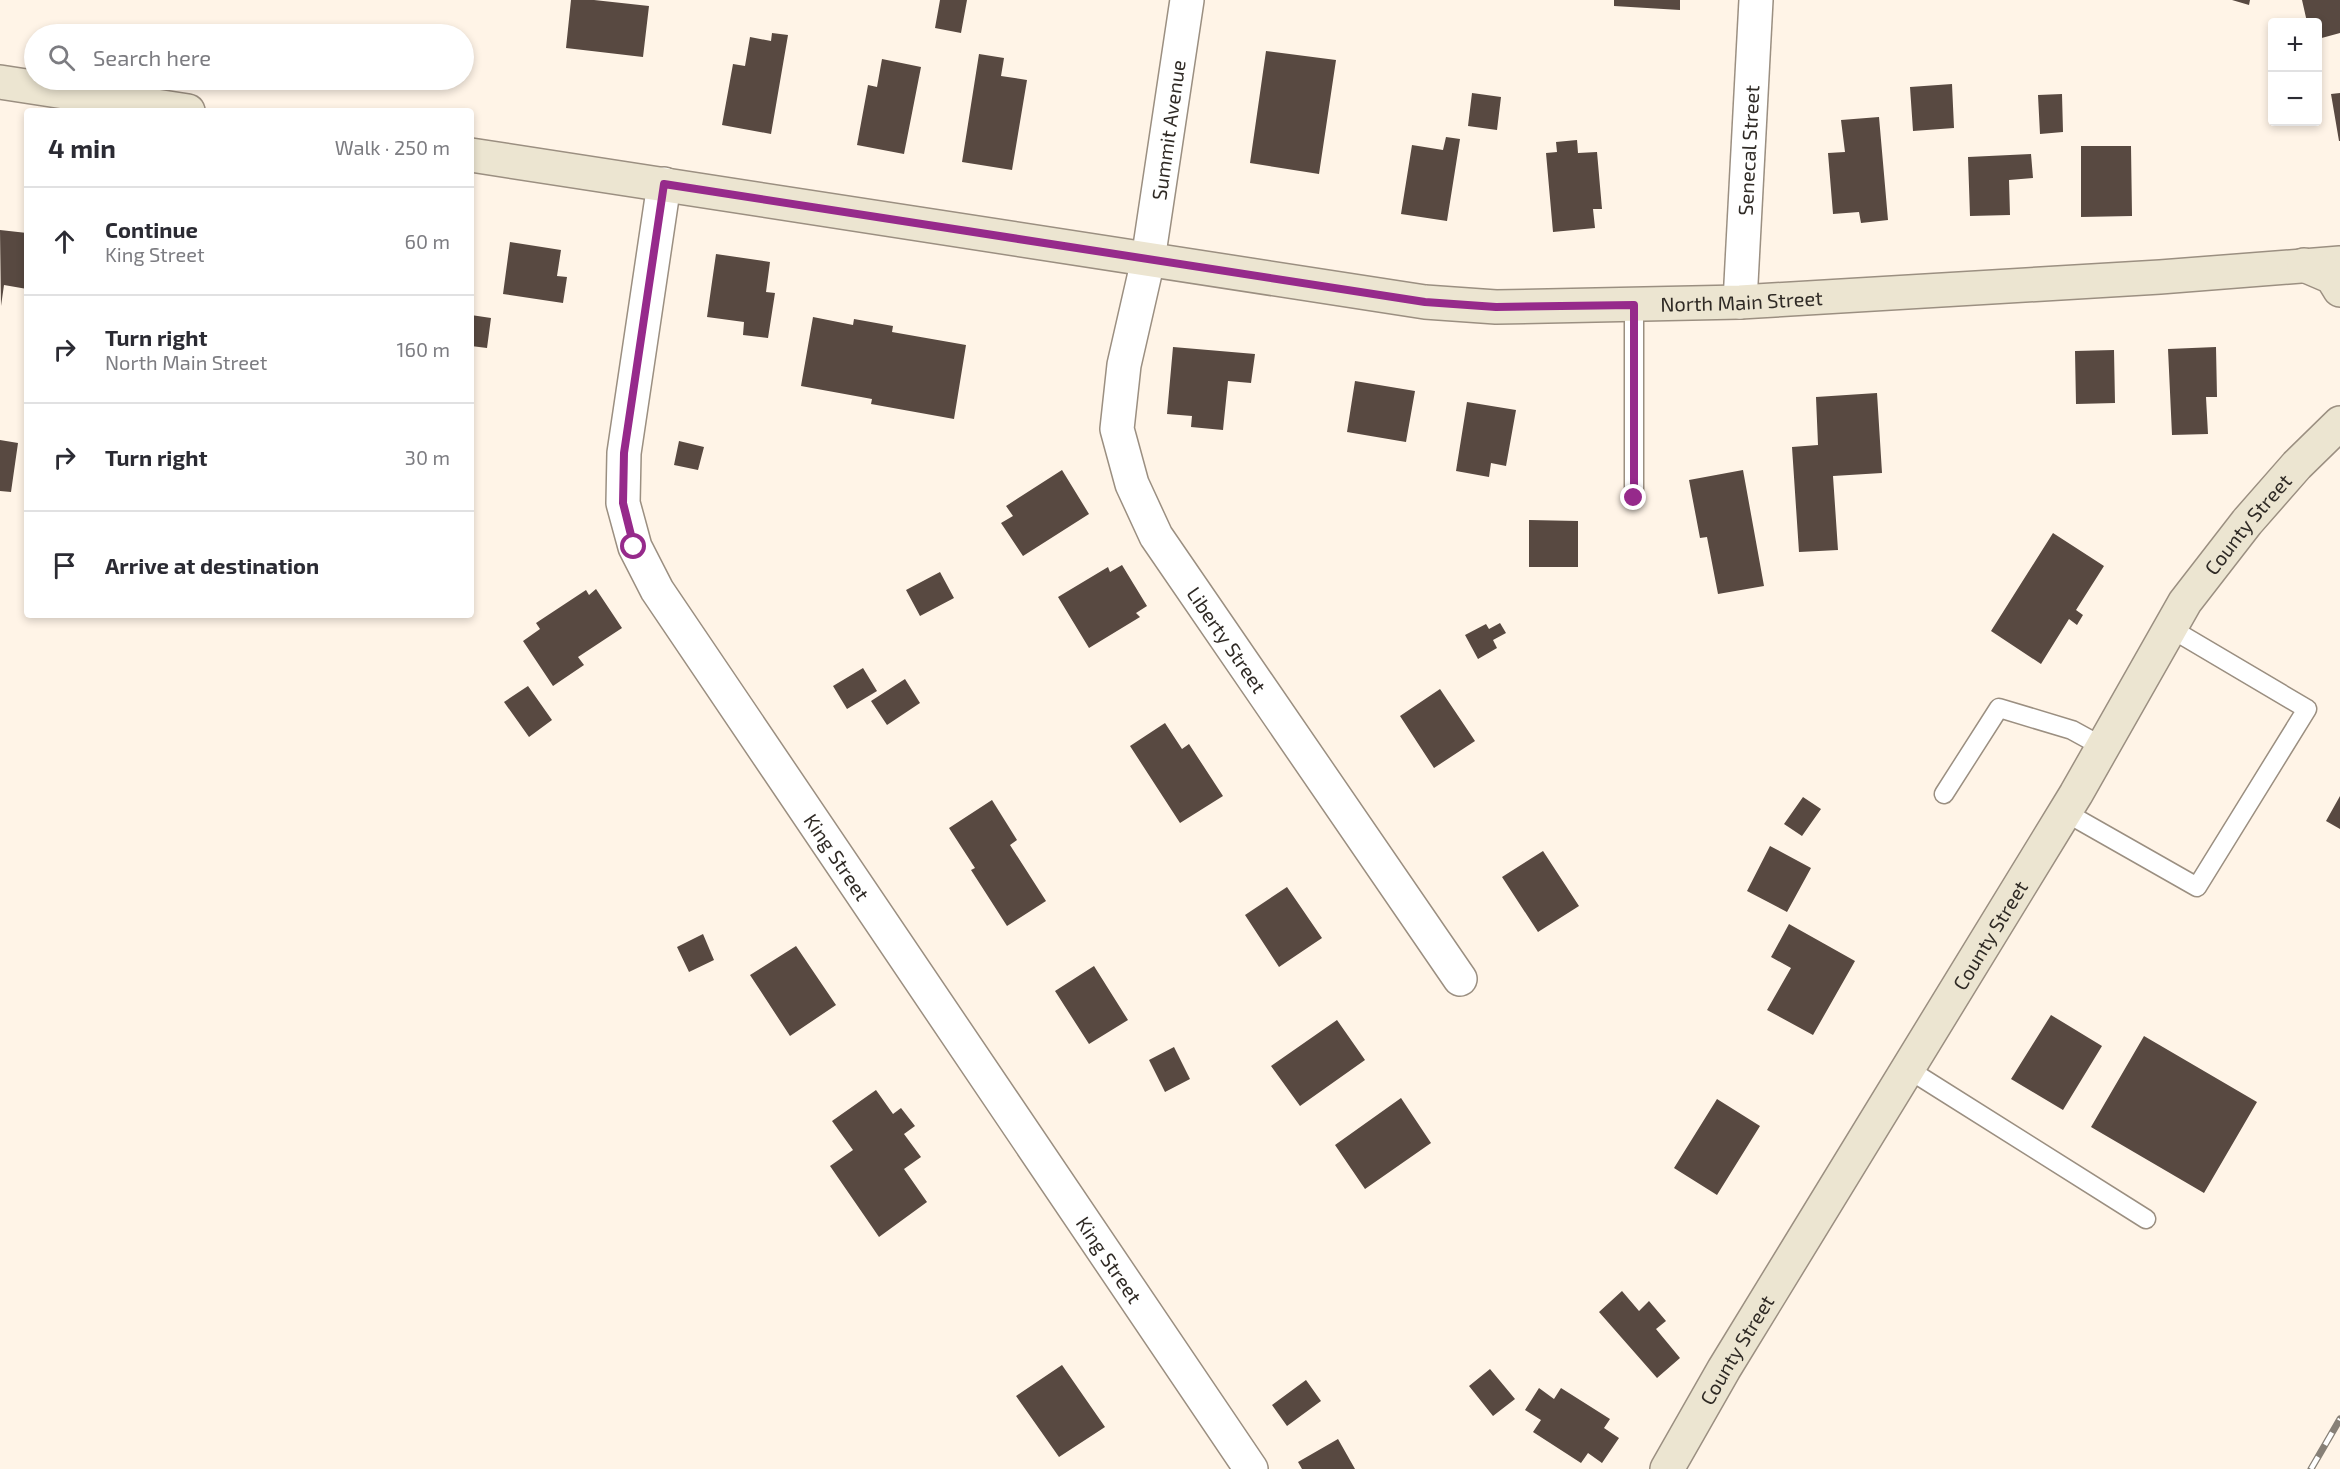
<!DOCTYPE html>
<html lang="en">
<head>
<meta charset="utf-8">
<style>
  :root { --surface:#fff; --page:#f7f7f7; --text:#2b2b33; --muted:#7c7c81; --line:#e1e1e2 }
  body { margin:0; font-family:"Exo 2",sans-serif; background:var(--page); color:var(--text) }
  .controls { position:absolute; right:18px; top:18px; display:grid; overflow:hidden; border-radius:6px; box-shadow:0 3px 9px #0003 }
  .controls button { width:54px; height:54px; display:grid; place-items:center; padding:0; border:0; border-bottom:2px solid var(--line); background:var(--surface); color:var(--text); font:30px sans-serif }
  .stop { position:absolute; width:18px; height:18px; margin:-14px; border:4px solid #962a8b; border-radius:50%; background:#fff }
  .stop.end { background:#962a8b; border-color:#fff; box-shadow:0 2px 6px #0008 }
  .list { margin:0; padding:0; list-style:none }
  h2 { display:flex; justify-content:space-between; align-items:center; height:78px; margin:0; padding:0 24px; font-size:26px }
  h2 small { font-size:20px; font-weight:400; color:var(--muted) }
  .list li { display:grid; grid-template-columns:39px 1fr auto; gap:18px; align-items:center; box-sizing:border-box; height:108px; padding:0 24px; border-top:2px solid var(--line) }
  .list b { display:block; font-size:22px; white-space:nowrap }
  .list p { margin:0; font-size:20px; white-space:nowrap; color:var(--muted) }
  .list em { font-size:20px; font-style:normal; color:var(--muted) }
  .icon { flex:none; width:33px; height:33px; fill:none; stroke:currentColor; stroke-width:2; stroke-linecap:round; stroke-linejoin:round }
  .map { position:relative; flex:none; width:2340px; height:1469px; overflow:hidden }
  .search { position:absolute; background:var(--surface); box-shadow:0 3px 9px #0003; left:24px; top:24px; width:450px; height:66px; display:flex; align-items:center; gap:15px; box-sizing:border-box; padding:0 21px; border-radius:33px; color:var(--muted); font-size:22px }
  .panel { position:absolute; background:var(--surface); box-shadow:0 3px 9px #0003; left:24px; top:108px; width:450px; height:510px; border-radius:6px }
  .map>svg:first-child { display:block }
</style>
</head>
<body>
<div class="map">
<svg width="2340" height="1469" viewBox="0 0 2340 1469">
  <rect width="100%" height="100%" fill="#fff4e7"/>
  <!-- building -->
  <path fill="#584941" d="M571,0H594L649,6L643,57L566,48Z
    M940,0H967L961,33L935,28Z
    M1614,0H1680V10L1614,6Z
    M2232,0H2250L2249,5Z
    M2302,0H2340V33L2318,39V22H2307Z
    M772,33L788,35L771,134L722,125L733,64L745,66L750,37L771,41Z
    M1266,51L1336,60L1319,174L1250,163Z
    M979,54L1004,58L1001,76L1027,80L1012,170L962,162Z
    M882,59L921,67L904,154L857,145L868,85L877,87Z
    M1952,84L1954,128L1913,131L1910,87Z
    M1472,93L1501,97L1497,130L1468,126Z
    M2340,93V141H2339L2331,94Z
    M2062,94L2063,132L2040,134L2038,95Z
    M1879,117L1888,220L1861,223L1859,212L1833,214L1828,153L1845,152L1841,120Z
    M1446,137L1460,139L1447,221L1401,214L1412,145L1443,150Z
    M1577,140L1578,153L1597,152L1602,209H1593L1595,228L1553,232L1546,153L1557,152L1556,142Z
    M2081,146H2131L2132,216L2081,217Z
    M2031,154L2033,178L2009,180L2010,215L1970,216L1968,157Z
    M0,230L27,233V289L4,285L1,306Z
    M510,242L561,250L557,276L567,277L563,303L503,294Z
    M716,254L770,262L766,292L775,293L768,338L743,335L744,322L707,317Z
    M471,315L491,318L487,348L471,346Z
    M813,317L853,325L854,319L893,326L892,332L966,345L954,419L871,404L872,399L801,386Z
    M1173,347L1255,354L1251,383L1228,381L1223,430L1191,427L1192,416L1167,414Z
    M2216,347L2217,397H2206L2208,434L2172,435L2168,349Z
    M2114,350L2115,403L2076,404L2075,351Z
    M1355,381L1415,391L1406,442L1347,432Z
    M1877,393L1882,473L1833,476L1838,550L1799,552L1792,447L1818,445L1816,397Z
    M1467,402L1516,410L1506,466L1491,463L1489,477L1456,471Z
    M0,440L18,443L11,492L0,491Z
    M679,441L704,447L698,470L674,465Z
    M1062,470L1089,514L1023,556L1001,523L1013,516L1006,506Z
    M1743,470L1764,586L1718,594L1707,537L1700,538L1689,480Z
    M1529,520L1578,521V567H1529Z
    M2053,533L2104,566L2076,610L2083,615L2077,625L2069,619L2041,664L1991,631Z
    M1122,565L1147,606L1136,613L1140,617L1089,648L1058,597L1108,567L1110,572Z
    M940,572L954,598L920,616L906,590Z
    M596,589L622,628L578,657L584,665L553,686L523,641L540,629L536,623L586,590L589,595Z
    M1500,623L1506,633L1493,640L1497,648L1478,659L1465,635L1486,624L1489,629Z
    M863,668L877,691L847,709L833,686Z
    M905,679L920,703L887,725L871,701Z
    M528,686L552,720L529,737L504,702Z
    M1440,689L1475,741L1434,768L1400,716Z
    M1165,723L1182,749L1189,744L1223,796L1180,823L1130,746Z
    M2340,796V829L2326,821Z
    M1803,797L1821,809L1802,836L1784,824Z
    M992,800L1017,840L1010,845L1046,901L1007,926L971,870L975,868L949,828Z
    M1770,846L1811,868L1787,912L1747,891Z
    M1543,851L1579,906L1538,932L1502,877Z
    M1287,887L1322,938L1279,967L1245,915Z
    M1789,924L1855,961L1813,1035L1767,1010L1791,968L1771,957Z
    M703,934L714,960L689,972L677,947Z
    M796,946L836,1005L790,1036L750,975Z
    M1094,966L1128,1020L1089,1044L1055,991Z
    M2051,1015L2102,1046L2063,1110L2011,1079Z
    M1337,1020L1365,1060L1300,1106L1271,1066Z
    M2144,1036L2257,1102L2204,1193L2091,1127Z
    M1174,1047L1190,1079L1165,1092L1149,1060Z
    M876,1090L893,1114L901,1108L915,1126L904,1134L921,1157L904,1169L927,1202L879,1237L830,1166L853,1150L832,1121Z
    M1401,1098L1431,1143L1365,1189L1335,1145Z
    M1717,1099L1760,1126L1717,1195L1674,1168Z
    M1622,1291L1639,1311L1649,1301L1666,1321L1656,1329L1680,1358L1657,1378L1599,1312Z
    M1062,1365L1105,1427L1059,1457L1016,1396Z
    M1490,1369L1515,1399L1493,1416L1469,1386Z
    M1306,1380L1321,1401L1287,1426L1272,1405Z
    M1539,1388L1554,1399L1561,1388L1610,1419L1604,1428L1619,1438L1602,1463L1588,1453L1581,1463L1533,1432L1541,1420L1525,1410Z
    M1338,1439L1355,1469H1302L1298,1462Z"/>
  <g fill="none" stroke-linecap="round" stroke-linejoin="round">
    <!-- lane casing -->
    <g stroke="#9b8f81" stroke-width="21">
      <path id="lane" d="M1634,305V498
        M1944,794L1999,708L2072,730L2103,747
        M2065,812L2197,887L2307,709L2170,628
        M1908,1069L2146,1219"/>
    </g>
    <!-- street casing -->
    <g stroke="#9b8f81" stroke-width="36">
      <g id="street">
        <path id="s1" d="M1187,0L1148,260L1124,365L1117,429L1132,484L1156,536L1460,979"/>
        <path id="s2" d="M664,184L624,453L623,503L635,547L657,590L1251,1469"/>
        <path id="s3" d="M1740,302L1756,0"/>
      </g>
    </g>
    <!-- secondary casing -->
    <g stroke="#9b8f81" stroke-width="36">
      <g id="secondary">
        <path d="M0,82L188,111"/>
        <path id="s4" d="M471,155L1425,302L1496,307L1740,302L2160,277L2340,263"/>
        <path d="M2304,265L2332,277L2340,290"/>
        <path id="s5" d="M1667,1469L1724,1369L2076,794L2185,602L2247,522L2297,465L2340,423"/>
      </g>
    </g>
    <!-- lane -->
    <use href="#lane" stroke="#fff" stroke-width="18"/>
    <!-- street -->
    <use href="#street" stroke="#fff" stroke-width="33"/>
    <!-- secondary -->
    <use href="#secondary" stroke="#ece5d1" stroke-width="33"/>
    <!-- rail casing -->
    <g stroke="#878077" stroke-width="7">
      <path id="rail" d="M2311,1469L2340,1419"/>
    </g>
    <!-- rail -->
    <use href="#rail" stroke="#fff" stroke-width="4.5" stroke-dasharray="14" stroke-linecap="butt"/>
  </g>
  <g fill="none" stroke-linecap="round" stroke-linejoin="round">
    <!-- route -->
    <path stroke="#962a8b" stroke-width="8" d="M634,547L623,503L624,453L664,184L1425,302L1496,307L1634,305V498"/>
  </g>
  <g text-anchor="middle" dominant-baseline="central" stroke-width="6" stroke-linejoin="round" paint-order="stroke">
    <!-- street labels -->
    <g font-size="20" fill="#2f2a25" stroke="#fff">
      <text transform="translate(1168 130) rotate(-82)">Summit Avenue</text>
      <text stroke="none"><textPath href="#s3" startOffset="152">Senecal Street</textPath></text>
      <text stroke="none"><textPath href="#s4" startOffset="1282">North Main Street</textPath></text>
      <text stroke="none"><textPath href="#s5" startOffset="1110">County Street</textPath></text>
      <text stroke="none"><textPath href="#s1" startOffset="675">Liberty Street</textPath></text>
      <text stroke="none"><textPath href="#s2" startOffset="738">King Street</textPath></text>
      <text stroke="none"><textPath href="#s5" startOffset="624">County Street</textPath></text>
      <text stroke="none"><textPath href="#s2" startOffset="1224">King Street</textPath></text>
      <text stroke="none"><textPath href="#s5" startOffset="138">County Street</textPath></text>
    </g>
  </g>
</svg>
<div class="controls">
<button>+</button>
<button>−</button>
</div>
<div class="stop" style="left:634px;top:547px"></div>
<div class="stop end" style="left:1634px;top:498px"></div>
<div class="search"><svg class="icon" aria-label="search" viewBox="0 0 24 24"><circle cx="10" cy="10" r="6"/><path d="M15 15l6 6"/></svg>Search here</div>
<section class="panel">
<h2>4 min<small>Walk · 250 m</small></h2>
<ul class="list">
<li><svg class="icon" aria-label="ahead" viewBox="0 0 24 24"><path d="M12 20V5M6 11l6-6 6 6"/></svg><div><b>Continue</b><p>King Street</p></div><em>60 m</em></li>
<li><svg class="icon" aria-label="right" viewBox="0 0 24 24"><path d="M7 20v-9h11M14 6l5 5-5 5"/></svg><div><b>Turn right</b><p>North Main Street</p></div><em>160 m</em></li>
<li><svg class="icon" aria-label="right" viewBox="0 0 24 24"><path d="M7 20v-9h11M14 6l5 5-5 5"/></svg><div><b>Turn right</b></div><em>30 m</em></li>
<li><svg class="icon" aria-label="arrive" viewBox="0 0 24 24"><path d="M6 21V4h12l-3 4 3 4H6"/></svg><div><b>Arrive at destination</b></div></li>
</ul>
</section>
</div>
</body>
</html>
